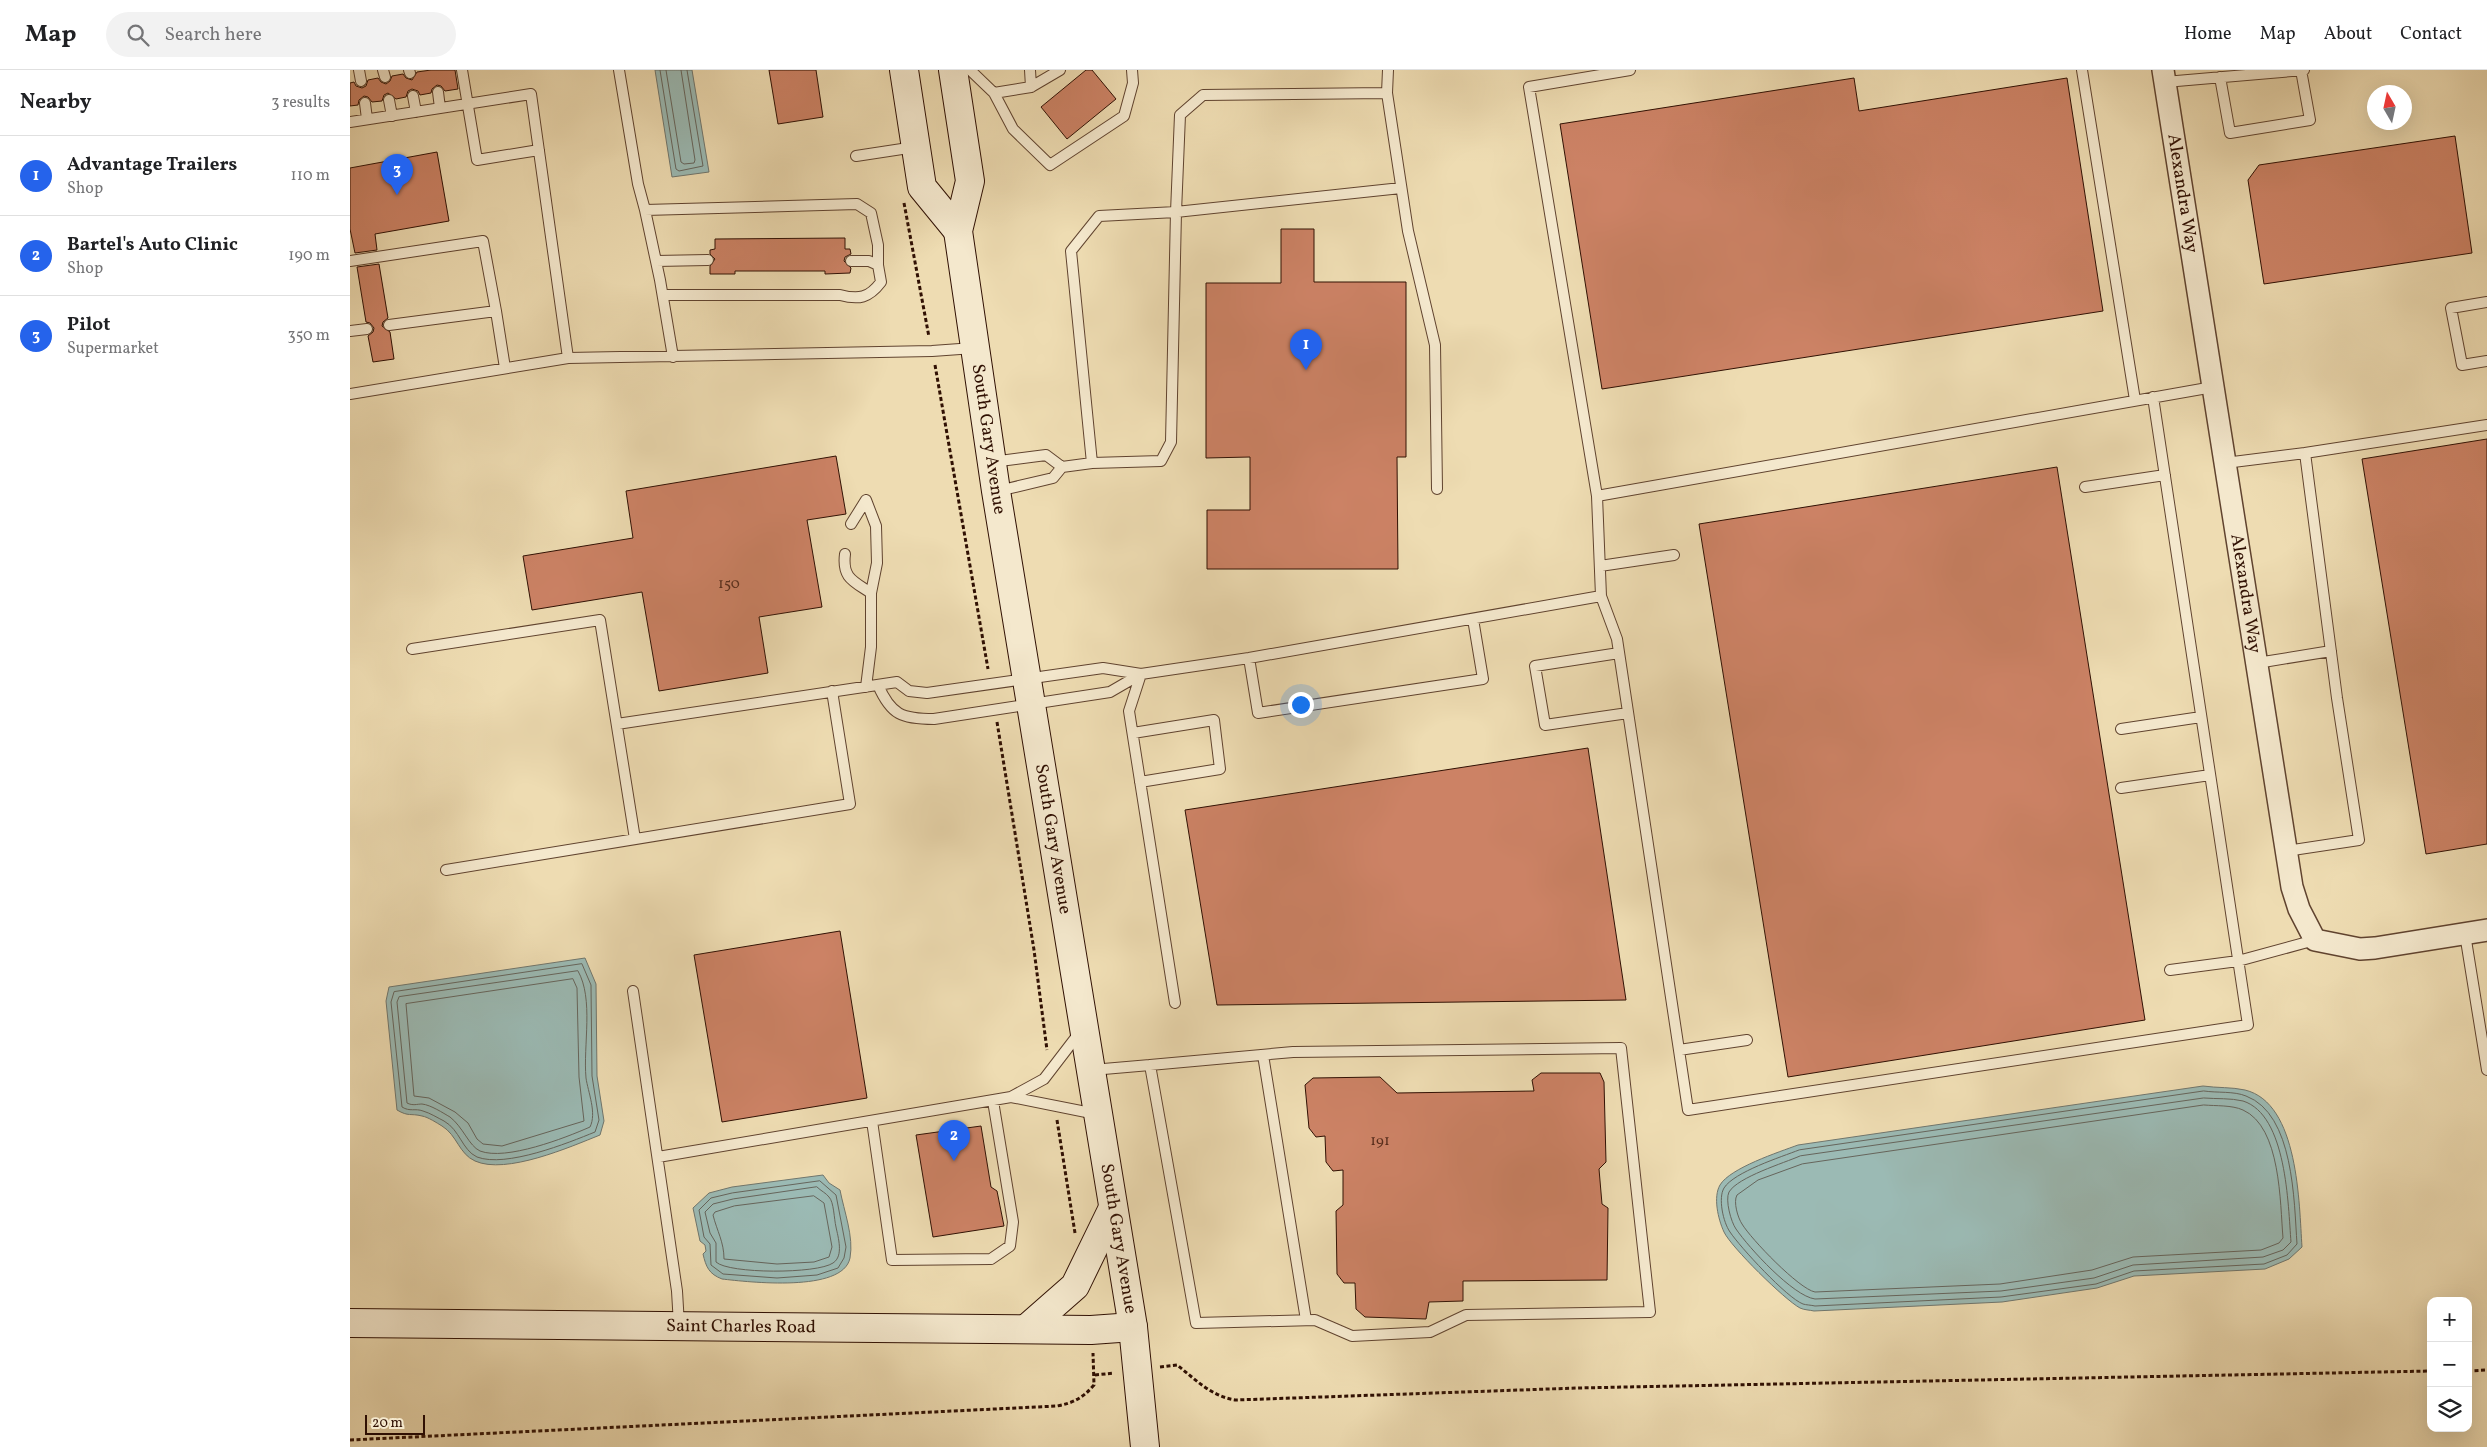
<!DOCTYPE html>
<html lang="en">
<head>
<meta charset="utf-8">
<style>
  :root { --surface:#fff; --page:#f2f2f2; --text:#202124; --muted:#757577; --line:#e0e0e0; --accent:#2563eb }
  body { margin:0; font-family:Vollkorn,serif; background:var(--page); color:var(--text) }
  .controls { position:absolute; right:15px; bottom:15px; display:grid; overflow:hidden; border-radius:10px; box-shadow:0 5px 20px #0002 }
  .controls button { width:45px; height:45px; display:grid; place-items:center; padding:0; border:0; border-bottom:1px solid var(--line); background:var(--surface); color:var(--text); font:25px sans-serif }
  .compass { position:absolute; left:2017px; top:15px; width:45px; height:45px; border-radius:50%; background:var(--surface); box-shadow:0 5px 20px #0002; rotate:351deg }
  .scale { position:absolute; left:15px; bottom:12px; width:60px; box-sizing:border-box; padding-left:5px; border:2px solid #301003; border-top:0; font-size:14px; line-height:18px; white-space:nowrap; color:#301003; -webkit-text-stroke:4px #f4e8cd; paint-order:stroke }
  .you { position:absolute; left:950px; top:634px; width:18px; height:18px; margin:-12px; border:4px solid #fff; border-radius:50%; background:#1a73e8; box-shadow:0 0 0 8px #1a73e833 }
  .badge { display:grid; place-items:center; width:32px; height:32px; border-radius:50%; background:var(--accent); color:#fff; font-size:16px; font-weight:700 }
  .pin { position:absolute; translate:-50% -41px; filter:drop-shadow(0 1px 2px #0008) }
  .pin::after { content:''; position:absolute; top:26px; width:18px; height:15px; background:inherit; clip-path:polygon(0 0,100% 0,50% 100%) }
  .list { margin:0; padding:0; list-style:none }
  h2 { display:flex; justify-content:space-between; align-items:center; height:65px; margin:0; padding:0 20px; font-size:21px }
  h2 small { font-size:16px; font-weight:400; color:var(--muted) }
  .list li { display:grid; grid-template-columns:32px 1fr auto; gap:15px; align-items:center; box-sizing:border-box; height:80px; padding:0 20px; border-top:1px solid var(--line) }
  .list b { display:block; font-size:19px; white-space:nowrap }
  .list p { margin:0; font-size:16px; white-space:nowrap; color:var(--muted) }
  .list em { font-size:16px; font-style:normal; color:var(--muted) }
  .icon { flex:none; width:28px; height:28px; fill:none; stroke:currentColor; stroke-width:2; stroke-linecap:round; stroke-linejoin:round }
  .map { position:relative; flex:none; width:2137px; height:1377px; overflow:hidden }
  header { display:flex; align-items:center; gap:30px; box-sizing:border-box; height:70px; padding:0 25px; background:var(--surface); border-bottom:1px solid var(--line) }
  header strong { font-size:24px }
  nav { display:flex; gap:28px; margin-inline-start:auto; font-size:18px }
  .search { width:350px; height:45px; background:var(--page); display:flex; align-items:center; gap:12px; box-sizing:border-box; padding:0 18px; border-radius:28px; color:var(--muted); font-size:19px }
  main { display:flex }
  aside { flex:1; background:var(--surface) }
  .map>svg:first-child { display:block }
</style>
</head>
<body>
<header>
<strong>Map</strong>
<div class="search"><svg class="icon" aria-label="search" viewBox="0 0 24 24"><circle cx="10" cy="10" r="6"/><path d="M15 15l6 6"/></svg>Search here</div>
<nav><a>Home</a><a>Map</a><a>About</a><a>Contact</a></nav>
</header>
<main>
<aside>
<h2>Nearby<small>3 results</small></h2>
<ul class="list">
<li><span class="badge">1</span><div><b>Advantage Trailers</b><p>Shop</p></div><em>110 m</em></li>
<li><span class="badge">2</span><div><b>Bartel's Auto Clinic</b><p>Shop</p></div><em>190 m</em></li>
<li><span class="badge">3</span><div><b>Pilot</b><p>Supermarket</p></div><em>350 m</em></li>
</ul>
</aside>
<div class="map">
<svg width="2137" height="1377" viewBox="0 0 2137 1377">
  <rect width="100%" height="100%" fill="#eedcb2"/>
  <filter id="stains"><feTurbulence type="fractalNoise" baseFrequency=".004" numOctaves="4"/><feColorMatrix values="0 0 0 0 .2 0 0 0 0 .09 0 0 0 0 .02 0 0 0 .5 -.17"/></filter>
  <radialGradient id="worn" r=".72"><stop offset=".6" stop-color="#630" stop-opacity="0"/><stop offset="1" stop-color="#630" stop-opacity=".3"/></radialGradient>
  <!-- water -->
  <path fill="#9bbab4" stroke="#70766d" d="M305,0H342L359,102L322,107Z
    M235,888L246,914L247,1006L254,1051L250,1065C220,1077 156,1105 125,1091C109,1084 107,1065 92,1056C87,1053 78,1047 72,1046C60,1043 59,1047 47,1040L36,931L39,917Z
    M1853,1016C1867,1018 1882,1017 1895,1020C1949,1033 1949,1134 1952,1177L1939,1189L1915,1199L1784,1206L1747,1218L1652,1232L1464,1241C1460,1240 1454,1240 1450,1238C1435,1230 1381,1177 1374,1162C1368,1149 1363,1127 1370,1115C1380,1098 1429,1082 1448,1075Z
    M473,1105L479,1113L490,1120C494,1141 504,1167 500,1188C493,1223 398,1212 372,1209C359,1204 356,1197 353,1184L356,1181L355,1175L350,1171L343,1138L359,1123L382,1117Z"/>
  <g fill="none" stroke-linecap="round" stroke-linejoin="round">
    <!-- shore -->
    <path stroke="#66655c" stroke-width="1" d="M310,0L326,99L329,101L353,96L337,0
      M316,0L331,92L334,94L344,93L345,90L331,0
      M232,894L241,915L242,1006L249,1050L245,1062C218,1073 156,1098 127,1087C112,1080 110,1060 94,1051C88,1048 80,1043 73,1041C65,1038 60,1042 52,1037L41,932L44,922Z
      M228,901C244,929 233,975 236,1008C238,1022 247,1043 240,1057C215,1068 156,1091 130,1081C119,1076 113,1057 100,1047C93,1043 81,1035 72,1034C67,1034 63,1036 57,1033L47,932L49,927Z
      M223,909L227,918L229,1007L234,1051L152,1076L133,1074L127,1069L118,1053L105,1042L79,1028L64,1026L56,934Z
      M1854,1021C1867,1023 1884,1021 1896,1026C1944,1044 1944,1131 1947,1174L1937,1185L1914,1194L1784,1201L1746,1214L1651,1227L1465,1236C1461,1235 1456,1235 1453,1234C1437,1228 1390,1177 1380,1162C1373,1152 1368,1128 1374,1118C1384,1102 1431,1087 1449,1080Z
      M1854,1028C1866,1029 1881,1028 1893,1031C1937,1045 1938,1135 1941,1172L1933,1180L1913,1187L1783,1195L1744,1208L1651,1221L1465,1229C1443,1226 1399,1178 1386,1159C1381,1152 1375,1130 1379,1122C1388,1107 1434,1093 1450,1086Z
      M1854,1035C1866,1036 1882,1035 1893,1040C1931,1057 1930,1133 1933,1168L1929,1173L1911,1180L1783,1187L1742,1200L1650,1214L1465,1222C1449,1219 1401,1169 1392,1154C1388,1148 1383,1132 1387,1125L1408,1110L1452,1094Z
      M470,1111L486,1125L496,1177L494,1188L488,1198L467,1205L427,1208L373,1204L361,1195L360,1174L354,1167L349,1140L361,1128L382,1123Z
      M467,1117C471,1121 476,1123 479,1127C484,1132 484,1149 486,1157C488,1167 494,1186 483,1193C467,1204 379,1204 366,1192V1173L360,1163L355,1142L363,1134L383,1129Z
      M464,1126L474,1133L482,1177L479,1187L464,1192L427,1194L374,1189C374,1172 367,1161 363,1145L365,1142L384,1136Z"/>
  </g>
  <!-- building -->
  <path fill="#cc8265" stroke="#301003" d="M81,0H105L108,19L95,21L91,16L87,15L82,19L81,23L70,25L68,21L62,19L58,21L56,27L46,29L38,23L34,25L32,31L22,32L18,27L14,26L9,30L8,35L0,36V13L4,12L6,16L12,18L16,16L18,10L28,8L31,12L36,14L40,11L42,6L53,4L56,8L62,10L67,2Z
    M419,0H466L473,47L428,54Z
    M736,0H742L766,29L717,69L691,37Z
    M1504,8L1509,41L1717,8L1753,241L1252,319L1210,54Z
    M2105,66L2122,183L1914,214L1898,110L1909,95Z
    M87,82L99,151L25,164L27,180L5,183L0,159V98Z
    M931,159H964V212H1056V387H1047L1048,499H857V440H900V387L856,388V213H931Z
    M495,168V179H500L501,184L495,187L494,191L501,198L500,203L475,204V201H385V204H360V196L365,189L360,184V180L365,179V169Z
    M29,194L38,248L33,252L32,256L40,262L44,289L23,292L18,266L23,262L24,258L20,253L16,252L7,197Z
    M2137,369V774L2076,784L2012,389Z
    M486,386L496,444L457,450L472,537L409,547L418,603L309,621L292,522L182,540L173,486L283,468L276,421Z
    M1707,397L1795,950L1438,1007L1349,454Z
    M1238,678L1276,930L867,935L835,740Z
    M490,861L517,1028L372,1052L344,885Z
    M1191,1003H1250L1254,1012L1256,1092L1249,1099L1252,1134L1258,1138L1257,1210L1113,1211V1231L1079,1232L1076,1249L1015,1247L1006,1239L1005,1213H994L987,1204L986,1141L993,1135V1100L983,1101L976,1092L975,1066L966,1067L959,1058L955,1015L963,1008L1030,1007L1047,1023L1184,1021L1182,1010Z
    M631,1056L641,1117L647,1121L654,1156L583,1167L566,1065Z"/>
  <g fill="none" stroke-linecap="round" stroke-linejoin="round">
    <!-- lane casing -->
    <g stroke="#60432f" stroke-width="12">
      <path id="lane" d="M9,0L11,11
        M33,0L35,7
        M59,0L60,3
        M112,0L127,90L189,80
        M269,0L288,114L295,140
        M620,0L644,23L681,17L680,0
        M1280,0L1179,17L1247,426L1863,317
        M1732,0L1785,330
        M1870,7L1880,63L1960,50L1951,0
        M1815,12L1954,0
        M681,17L710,0
        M88,22L90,38
        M644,23L663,59L700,95L774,46L783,13L782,0
        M1037,23L1058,161L1085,275L1087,419
        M63,26L66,42
        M39,30L42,46
        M15,33L17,49
        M0,52L181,24L218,288L582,281L624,278
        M506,86L565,77
        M0,191L133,171L146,241
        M306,191L358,190
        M313,225H490C509,230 519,228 531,212L528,195L519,191H501
        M2137,232L2101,238L2112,295L2137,291
        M39,255L146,241L155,298
        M0,261L17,259
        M323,287L310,210L295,140L507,134L521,143L528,175V195
        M0,324L218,288
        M1955,383L2137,355
        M642,392L696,385L712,397
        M742,393L811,391L821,372L826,142L1051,118
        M1875,393L1955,383L1987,628L2009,770L1936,781
        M1735,417L1815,405
        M648,421L703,408L712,397L742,393L721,181L749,146L826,142L830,45L853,25L1037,23L1038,0
        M1247,426L1251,526
        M516,430L526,456L527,493L521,523V577L516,617
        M501,454L516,430
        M495,484C492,508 503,511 521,523
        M1250,496L1324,485
        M62,579L250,550L285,769
        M1269,583L1185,596L1195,655L1278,643
        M899,588L908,643L1133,609L1123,549
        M1907,593L1981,581
        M528,615C541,645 552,649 584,649L760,622L791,604
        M267,654L547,612L559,621L577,623L753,598L791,604
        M1771,659L1851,647
        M783,663L864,650L870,699L790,712
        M1771,718L1860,705
        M96,800L500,734L482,621
        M2115,864L2137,1000
        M1820,900L1888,891L1965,870
        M283,921L327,1221L329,1255
        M825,933L779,641L791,604L899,588L1251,526L1267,569L1338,1040L1898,955L1803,327
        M1329,980L1397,970
        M913,985L956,1250
        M742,1000L800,995L943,982L1271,978L1300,1242L1116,1245L1080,1262L1002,1266L965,1250L846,1253L800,995
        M661,1027L746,1044
        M522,1051L542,1190L641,1189L660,1176L663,1152L643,1031
        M308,1087L661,1027L694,1009L730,962"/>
    </g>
    <!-- street casing -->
    <g stroke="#60432f" stroke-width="24">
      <g id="street">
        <path id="s1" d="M1813,0L1942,817L1949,839L1965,870L2010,879L2025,878L2137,860"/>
      </g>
    </g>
    <!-- secondary casing -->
    <g stroke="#301003" stroke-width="30">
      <g id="secondary">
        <path d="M554,0L572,117L608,161"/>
        <path id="s2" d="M603,0L620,111L608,161L646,421L783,1257L795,1377"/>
        <path id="s3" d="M0,1253L741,1260L783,1257"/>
        <path d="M676,1259L725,1216L763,1138"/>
      </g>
    </g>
    <!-- path -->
    <path stroke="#301003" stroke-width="3" stroke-dasharray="4 2.5" stroke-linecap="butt" d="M554,133L579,267
      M585,295L638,599
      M647,652L684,880L697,980
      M707,1050L725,1163
      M810,1297L827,1295C845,1309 862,1327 886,1330L1227,1318L2081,1301
      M2118,1301L2137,1300
      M745,1305L764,1303
      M0,1370L707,1336C723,1333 733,1328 744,1315L743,1283"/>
    <!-- lane -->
    <use href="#lane" stroke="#f4e8cd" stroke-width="10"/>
    <!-- street -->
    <use href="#street" stroke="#f4e8cd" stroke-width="21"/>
    <!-- secondary -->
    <use href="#secondary" stroke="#f4e8cd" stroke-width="28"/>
  </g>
  <g text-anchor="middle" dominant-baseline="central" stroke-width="4" stroke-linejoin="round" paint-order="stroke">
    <!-- number labels -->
    <g font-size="15" fill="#572c1c">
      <text x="379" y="514">150</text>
      <text x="1030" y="1071">191</text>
    </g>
    <!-- street labels -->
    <g font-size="18" fill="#301003" stroke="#f4e8cd">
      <text stroke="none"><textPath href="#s1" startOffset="125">Alexandra Way</textPath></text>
      <text stroke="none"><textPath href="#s2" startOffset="374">South Gary Avenue</textPath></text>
      <text stroke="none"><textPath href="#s1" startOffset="530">Alexandra Way</textPath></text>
      <text stroke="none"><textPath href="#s2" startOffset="779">South Gary Avenue</textPath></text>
      <text stroke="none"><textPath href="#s2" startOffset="1184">South Gary Avenue</textPath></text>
      <text stroke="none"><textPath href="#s3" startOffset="391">Saint Charles Road</textPath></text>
    </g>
  </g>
  <rect width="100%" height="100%" filter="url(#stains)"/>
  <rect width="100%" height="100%" fill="url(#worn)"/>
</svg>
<div class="controls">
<button>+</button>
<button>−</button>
<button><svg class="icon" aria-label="layers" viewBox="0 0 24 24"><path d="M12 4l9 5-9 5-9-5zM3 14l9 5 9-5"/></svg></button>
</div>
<svg class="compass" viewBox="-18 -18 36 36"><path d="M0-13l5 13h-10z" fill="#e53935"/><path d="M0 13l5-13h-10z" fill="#757577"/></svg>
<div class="scale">20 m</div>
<div class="you"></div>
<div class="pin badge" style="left:956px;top:300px">1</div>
<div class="pin badge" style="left:604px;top:1091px">2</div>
<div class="pin badge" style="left:47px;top:125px">3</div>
</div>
</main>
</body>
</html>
